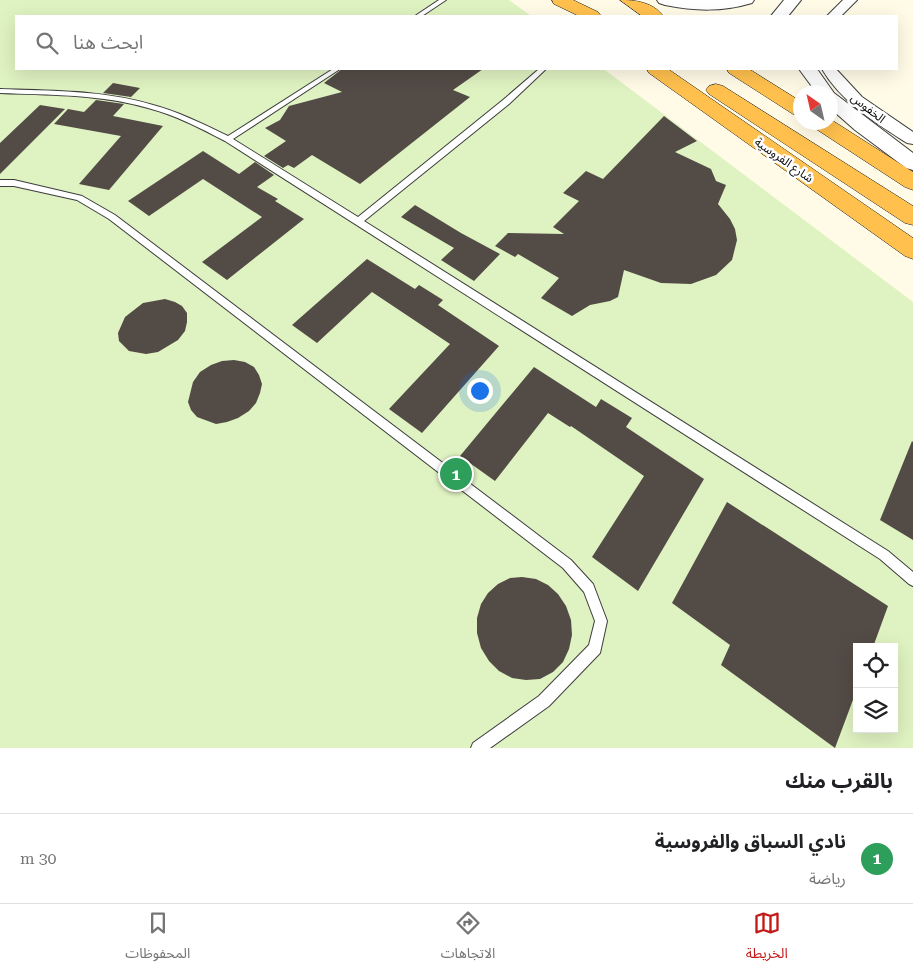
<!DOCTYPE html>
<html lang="ar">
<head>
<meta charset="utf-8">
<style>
  :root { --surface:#fff; --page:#f6f6f6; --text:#202124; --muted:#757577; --line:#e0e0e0; --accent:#c21919 }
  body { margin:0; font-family:"Roboto Serif","Noto Sans Arabic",serif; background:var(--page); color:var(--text); direction:rtl }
  .controls { position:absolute; right:15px; bottom:15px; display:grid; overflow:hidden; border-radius:0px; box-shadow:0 5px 20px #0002 }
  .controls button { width:45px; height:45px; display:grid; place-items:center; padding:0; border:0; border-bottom:1px solid var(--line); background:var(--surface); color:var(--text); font:25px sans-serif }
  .compass { position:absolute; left:793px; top:85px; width:45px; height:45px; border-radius:50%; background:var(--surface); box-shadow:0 5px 20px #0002; rotate:326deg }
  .you { position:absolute; left:479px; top:390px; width:18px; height:18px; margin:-12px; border:4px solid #fff; border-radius:50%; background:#1a73e8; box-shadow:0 0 0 8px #1a73e833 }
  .badge { display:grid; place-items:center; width:32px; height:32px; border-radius:50%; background:var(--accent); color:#fff; font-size:16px; font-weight:700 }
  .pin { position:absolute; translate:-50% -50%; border:2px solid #fff; box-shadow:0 1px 5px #0006 }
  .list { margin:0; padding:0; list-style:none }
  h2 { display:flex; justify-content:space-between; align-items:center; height:65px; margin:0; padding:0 20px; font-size:21px }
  h2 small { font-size:16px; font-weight:400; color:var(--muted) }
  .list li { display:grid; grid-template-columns:32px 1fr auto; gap:15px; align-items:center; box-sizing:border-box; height:90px; padding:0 20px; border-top:1px solid var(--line) }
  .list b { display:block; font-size:19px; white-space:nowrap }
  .list p { margin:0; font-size:16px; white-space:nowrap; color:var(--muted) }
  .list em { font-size:16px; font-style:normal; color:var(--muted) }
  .icon { flex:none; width:28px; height:28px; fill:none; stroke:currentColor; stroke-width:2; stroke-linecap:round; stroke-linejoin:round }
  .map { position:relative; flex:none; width:913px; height:748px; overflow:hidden; direction:ltr }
  .search { position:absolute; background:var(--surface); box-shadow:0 5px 20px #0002; left:15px; right:15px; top:15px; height:55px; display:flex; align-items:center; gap:12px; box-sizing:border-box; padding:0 18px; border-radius:0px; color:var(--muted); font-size:19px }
  .sheet { height:155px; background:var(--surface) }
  nav { display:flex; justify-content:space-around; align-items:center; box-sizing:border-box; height:70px; border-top:1px solid var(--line); background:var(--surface); font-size:14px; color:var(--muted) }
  nav a { display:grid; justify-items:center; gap:2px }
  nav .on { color:var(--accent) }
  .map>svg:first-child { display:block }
</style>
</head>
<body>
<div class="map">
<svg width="913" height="748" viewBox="0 0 913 748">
  <rect width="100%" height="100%" fill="#fffbe7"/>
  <!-- pitch -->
  <path fill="#dff2c1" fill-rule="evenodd" d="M0,0H509L531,16H16V69L605,70L913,302V748H0ZM857,647H894V729H857Z"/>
  <!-- building -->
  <path fill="#534b46" d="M342,69H483L453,90L470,97L360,184L312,155L294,168L288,165L283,168L264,156L286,141L265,128L280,120L289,106L342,92L324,83Z
    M113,83L140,88L131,97L103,93Z
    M96,100L124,104L113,116L163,126L109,190L79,184L121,136L54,124L68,109L84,112Z
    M40,105L65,109L0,174V143Z
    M664,116L697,141L675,152L711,169L716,181L726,185L718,204L730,219L735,229L737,240L732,260L716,275L691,284L661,283L624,270L618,297L610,301L590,305L572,316L541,298L559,278L518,254L515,257L495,246L508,233L564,234L553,227L579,201L563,193L586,171L603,179Z
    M203,151L239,174L255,162L274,175L257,187L278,199L275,201L304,219L227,280L202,262L262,217L203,179L149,216L128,201Z
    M415,205L461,233L500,254L474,281L441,260L454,248L401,217Z
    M367,259L415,289L419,285L443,300L438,305L499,346L422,433L389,409L450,344L372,292L317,343L292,325Z
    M165,299L175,302L182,306L187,313V322L185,331L178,340L158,352L146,354L129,351L119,341L118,333L125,317L143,303Z
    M234,360L245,362L254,367L259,375L262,384L260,393L256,403L249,411L238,418L227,422L216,424L197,417L191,410L188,402L193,382L200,372L211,365L222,361Z
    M534,367L596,407L601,399L632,418L626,427L704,479L638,591L592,557L644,476L571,426L570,427L548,413L495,481L460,456Z
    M912,441L913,442V540L880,520Z
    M727,502L888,606L873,647H857V689L835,748L721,665L730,645L672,603Z
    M522,577L536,579L548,585L558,594L566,606L571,620L572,635L569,649L563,662L553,672L540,679L526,680L512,678L499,671L489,661L481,648L477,633V618L481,604L488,593L498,584L510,578Z"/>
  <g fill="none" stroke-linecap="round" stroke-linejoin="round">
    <!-- service casing -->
    <g stroke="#3d3d3d" stroke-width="2">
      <path id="service" d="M439,0H446L422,16H415Z
        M333,69H340L233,139L358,217L503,100L539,69H546L509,104L364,221L888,551L913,572V586L909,584L880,559L225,141C200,128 175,115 148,108C100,94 49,95 0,93V89C51,91 104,90 153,105C179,112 203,124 228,136Z
        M0,180H14L82,196L115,215L571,560L593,584L607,621L600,653L549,706L490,748H471L473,743L539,696L589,645L595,621L584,592L563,568L109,219L77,200L14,186H0Z"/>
    </g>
    <!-- minor casing -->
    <g stroke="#3d3d3d" stroke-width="2">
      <path id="minor" d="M843,0H857L841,16H827Z
        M822,69H836L862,97L913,132V144L907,143C876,123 841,102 822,69Z"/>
    </g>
    <!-- tertiary casing -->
    <g stroke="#3d3d3d" stroke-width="2">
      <path id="tertiary" d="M657,0H754L752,3C722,12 695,11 665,5L659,3Z
        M784,0H801L788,16H771Z
        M799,69H817L834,93L913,153V170L906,168L855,130L830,108V92H816Z"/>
    </g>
    <!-- trunk casing -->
    <g stroke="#1b1b1b" stroke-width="1">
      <path id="trunk" d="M552,0H573L598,12L601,16H579L554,4Z
        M620,0C635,0 653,2 663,16H642Z
        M647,69H668L913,238V259L905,256L649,73Z
        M727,69H749L800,101V116L793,114L729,73Z
        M716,84L723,86L913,206V225L905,223L709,94L706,90L709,86Z
        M830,119L913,172V190L905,187L813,127L810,122H830Z"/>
    </g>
    <!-- service -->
    <use href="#service" fill="#fff" fill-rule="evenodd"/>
    <!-- minor -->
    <use href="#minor" fill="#fff" fill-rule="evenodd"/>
    <!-- tertiary -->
    <use href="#tertiary" fill="#fff" fill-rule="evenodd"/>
    <!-- trunk -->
    <use href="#trunk" fill="#ffc04e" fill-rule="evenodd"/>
  </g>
  <g text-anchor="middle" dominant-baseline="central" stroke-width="5" stroke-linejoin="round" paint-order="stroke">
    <!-- far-street labels -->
    <g font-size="12" fill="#0a0a0a" stroke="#fff">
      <text transform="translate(868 108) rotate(38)">الخفوس</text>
      <text transform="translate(784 160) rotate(35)">شارع الفروسية</text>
    </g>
  </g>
</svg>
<div class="controls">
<button><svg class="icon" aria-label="locate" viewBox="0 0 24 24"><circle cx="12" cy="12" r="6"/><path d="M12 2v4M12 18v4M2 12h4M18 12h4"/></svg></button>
<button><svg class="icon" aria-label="layers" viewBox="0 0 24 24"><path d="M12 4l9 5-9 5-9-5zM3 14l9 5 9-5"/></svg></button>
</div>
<svg class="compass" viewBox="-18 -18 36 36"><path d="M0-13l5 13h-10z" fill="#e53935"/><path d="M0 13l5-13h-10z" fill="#757577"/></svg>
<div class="you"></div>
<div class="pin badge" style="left:456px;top:474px;background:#2e9e5b">1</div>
<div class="search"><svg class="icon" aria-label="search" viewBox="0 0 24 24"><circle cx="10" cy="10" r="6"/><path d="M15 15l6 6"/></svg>ابحث هنا</div>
</div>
<section class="sheet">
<h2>بالقرب منك<small></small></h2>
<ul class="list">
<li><span class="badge" style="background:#2e9e5b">1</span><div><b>نادي السباق والفروسية</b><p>رياضة</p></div><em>30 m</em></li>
</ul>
</section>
<nav>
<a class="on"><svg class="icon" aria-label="map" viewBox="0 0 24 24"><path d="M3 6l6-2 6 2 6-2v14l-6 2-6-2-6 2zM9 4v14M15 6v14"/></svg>الخريطة</a>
<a><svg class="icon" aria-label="directions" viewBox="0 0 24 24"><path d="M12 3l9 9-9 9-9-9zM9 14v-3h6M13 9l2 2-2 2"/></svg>الاتجاهات</a>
<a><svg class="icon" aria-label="saved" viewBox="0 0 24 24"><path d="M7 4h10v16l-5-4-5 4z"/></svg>المحفوظات</a>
</nav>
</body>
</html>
